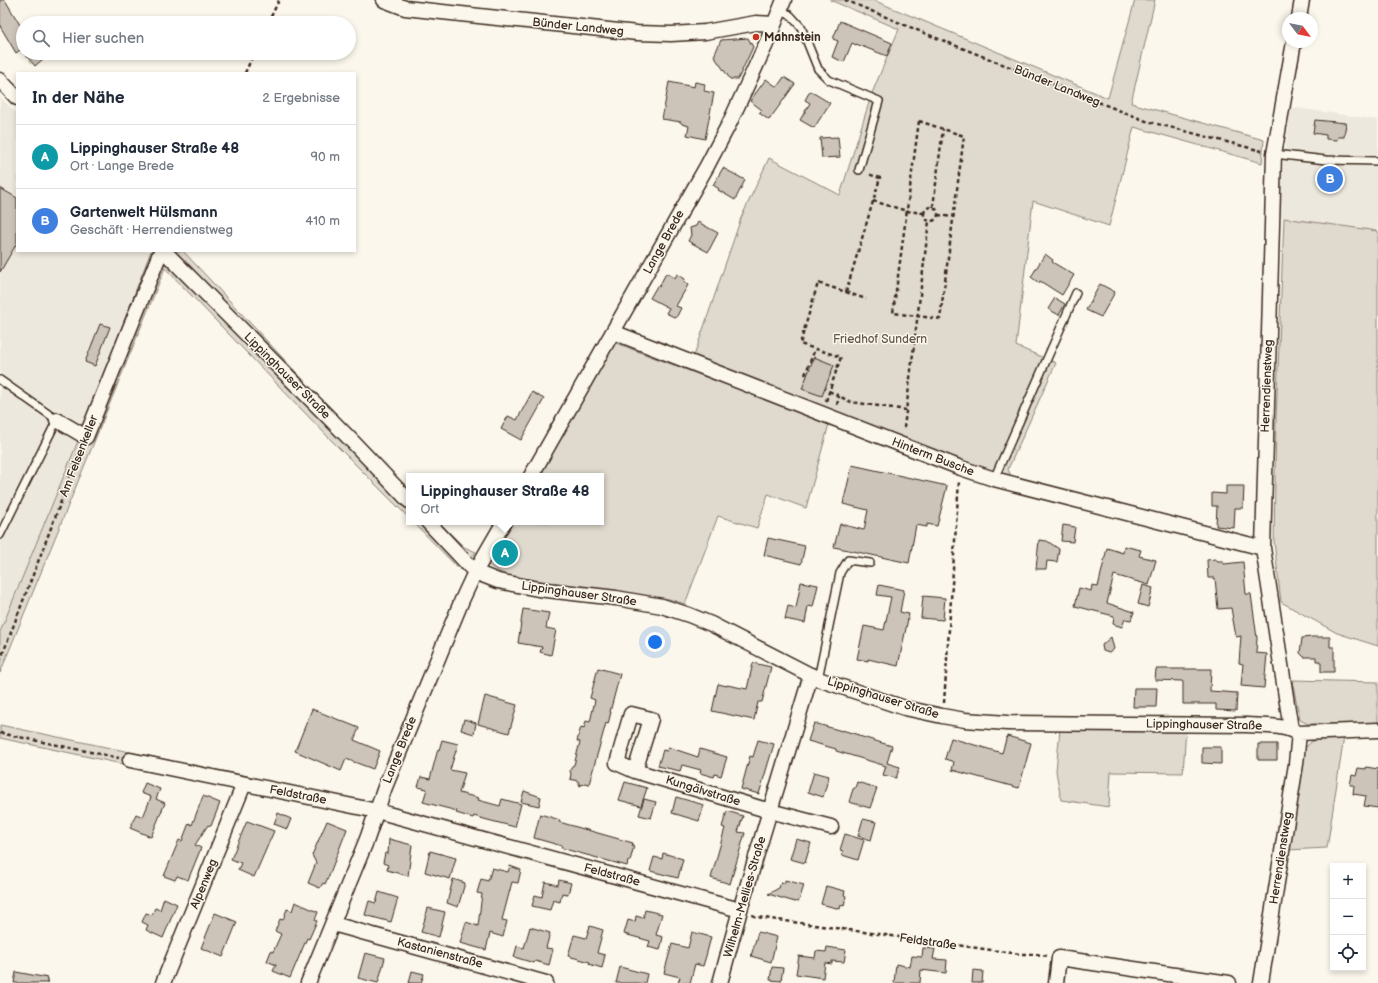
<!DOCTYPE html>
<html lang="de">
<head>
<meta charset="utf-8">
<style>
  :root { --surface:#fff; --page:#f2f2f3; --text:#1f2937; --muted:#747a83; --line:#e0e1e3; --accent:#0b8043 }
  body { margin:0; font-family:"Balsamiq Sans",sans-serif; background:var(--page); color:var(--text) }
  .controls { position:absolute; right:12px; bottom:12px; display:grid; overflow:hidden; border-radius:0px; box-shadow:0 2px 6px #0003 }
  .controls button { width:36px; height:36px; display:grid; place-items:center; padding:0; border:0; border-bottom:1px solid var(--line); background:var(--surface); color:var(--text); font:20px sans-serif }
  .compass { position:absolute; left:1282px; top:12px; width:36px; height:36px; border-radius:50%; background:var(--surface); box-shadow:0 2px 6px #0003; rotate:122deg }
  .you { position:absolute; left:655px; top:642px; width:14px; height:14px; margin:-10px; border:3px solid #fff; border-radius:50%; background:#1a73e8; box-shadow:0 0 0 6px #1a73e833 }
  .badge { display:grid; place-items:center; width:26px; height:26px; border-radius:50%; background:var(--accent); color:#fff; font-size:13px; font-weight:700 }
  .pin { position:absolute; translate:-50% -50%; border:2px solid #fff; box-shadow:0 1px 4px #0006 }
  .popup { position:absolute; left:406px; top:473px; width:198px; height:52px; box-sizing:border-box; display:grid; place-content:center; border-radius:0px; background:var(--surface); filter:drop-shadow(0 1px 3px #0005); font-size:13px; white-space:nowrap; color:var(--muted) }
  .popup b { font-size:15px; color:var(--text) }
  .popup::after { content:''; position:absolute; left:50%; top:100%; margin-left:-8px; border:8px solid transparent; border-top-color:var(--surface) }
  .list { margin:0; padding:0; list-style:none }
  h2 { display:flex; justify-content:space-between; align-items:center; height:52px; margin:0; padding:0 16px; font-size:17px }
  h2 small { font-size:13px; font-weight:400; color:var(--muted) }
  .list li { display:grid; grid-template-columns:26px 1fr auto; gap:12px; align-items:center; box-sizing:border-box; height:64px; padding:0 16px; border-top:1px solid var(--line) }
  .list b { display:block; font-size:15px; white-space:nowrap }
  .list p { margin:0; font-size:13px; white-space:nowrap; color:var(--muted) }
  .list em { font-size:13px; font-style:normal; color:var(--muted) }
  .icon { flex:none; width:22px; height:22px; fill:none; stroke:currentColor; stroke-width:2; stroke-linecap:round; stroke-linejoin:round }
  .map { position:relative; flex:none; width:1378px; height:983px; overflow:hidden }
  .search { position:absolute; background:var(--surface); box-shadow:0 2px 6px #0003; left:16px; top:16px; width:340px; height:44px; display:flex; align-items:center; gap:10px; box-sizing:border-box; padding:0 14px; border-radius:22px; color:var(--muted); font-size:15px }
  .panel { position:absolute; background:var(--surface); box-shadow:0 2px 6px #0003; left:16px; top:72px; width:340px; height:180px; border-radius:0px }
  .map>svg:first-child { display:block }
</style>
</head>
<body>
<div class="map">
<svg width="1378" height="983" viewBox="0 0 1378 983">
  <rect width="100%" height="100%" fill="#fbf7ec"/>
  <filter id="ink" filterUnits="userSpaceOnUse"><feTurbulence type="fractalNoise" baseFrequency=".025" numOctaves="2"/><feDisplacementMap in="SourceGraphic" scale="8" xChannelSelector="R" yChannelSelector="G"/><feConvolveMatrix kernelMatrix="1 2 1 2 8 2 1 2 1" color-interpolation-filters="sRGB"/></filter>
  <g filter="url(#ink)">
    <!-- built -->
    <path fill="#ede8dd" d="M0,97L17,114V251H151L76,446L0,632Z
      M1291,107L1378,120V231L1277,217L1286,142Z"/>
    <!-- green -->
    <path fill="#dfd9ce" stroke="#8d8276" d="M830,0H873L1108,98L1135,0H1155L1131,103L1264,140L1262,163L1134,127L1109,226L1033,201L1016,346L1056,363L1008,469L1012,479L983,472L693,359L741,218L769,158L840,195L872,93L899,29Z
      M1284,218L1378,231V646L1337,633L1281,602L1274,541L1276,420Z
      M151,251H183L336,415L409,491V518L332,441L165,268L0,673V632L76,446Z
      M613,342L829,424L806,508L768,494L757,528L718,516L685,604L669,599L507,576L485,563L509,522H601V476H536Z
      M413,522H439L464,547L476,552L460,570Z
      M1292,680L1378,682V724H1308L1300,720Z
      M0,725L173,761L169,774L0,738Z
      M1060,729H1186L1183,773L1111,772L1109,807L1061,800L1056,771Z
      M1319,737H1344L1327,848L1288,850L1303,750L1311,742Z"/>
    <!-- building -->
    <path fill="#ccc4b9" stroke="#3b2a1e" d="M0,0H5L23,30V48L16,53L0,26Z
      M840,21L892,43L887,56L856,44V45L852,43L844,62L832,57L838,41L833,39Z
      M748,38L753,47L738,79H730L714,56L721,40Z
      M24,53H38L43,59L35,66Z
      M784,77L795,84L769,120L759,113L762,110L750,101L766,79L777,87Z
      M669,82L694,87L695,82L705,84L704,91L714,93L705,139L687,135L689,126L682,124L681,122L662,119Z
      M810,91L830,103L814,128L800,120L810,103L805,100Z
      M1315,120L1346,123L1344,137H1338L1337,140L1326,139V135L1313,133Z
      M838,137L840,157L822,158L820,138Z
      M723,168L745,180L735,200L718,190L719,189L713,185Z
      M0,188L17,198V243L0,272Z
      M698,222L718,233L708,252L688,241L691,235L690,228L696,226Z
      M1045,254L1053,260L1052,262L1074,275L1062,295L1040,281L1039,283L1031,277Z
      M666,273L675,278L677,274L685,279L684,282L688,285L676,306L681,308L676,318L666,313L669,308L650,298L657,286L659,287Z
      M1100,284L1115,292L1101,317L1086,310Z
      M1055,298L1065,304L1059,315L1048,309Z
      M100,324L110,327L95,366L85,362Z
      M814,357L834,365L822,396L802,389Z
      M532,392L544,399L521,440L501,429L508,416L517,420Z
      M852,465L947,486L937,526L927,524V527L916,525L909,563L834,547L840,524L864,530L868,510L843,504Z
      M1226,486H1244L1243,508H1235L1234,528L1216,526L1217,506H1212V493L1226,494Z
      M1063,525L1075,527L1073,542L1061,541Z
      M768,538L805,546L801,564L764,555Z
      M1039,540L1047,541L1059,549L1057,562L1047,561L1046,569H1036Z
      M1124,546L1141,550L1139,556L1156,560L1149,585L1114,575L1107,603L1134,612L1131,620L1125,619L1122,627L1113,624L1114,616L1075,606L1079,588L1091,591L1092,585L1098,587L1107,548L1123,553Z
      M1215,559L1218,561H1223L1224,564L1243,562L1246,594H1251L1257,638L1256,653L1267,654L1264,688L1241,686L1243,664L1239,663L1241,636L1236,637L1231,608L1218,609L1215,578H1208L1207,560Z
      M801,582L818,585L813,607L808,606L805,623L785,619L788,606L796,608Z
      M879,585L904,590L900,612L909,614L898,666L868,659V661L857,659L864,626L884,630L891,597L877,595Z
      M1143,585L1153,588L1148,607L1138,604Z
      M923,596L945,598L943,620L921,618Z
      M523,609L549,613L546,628L556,630L551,655L540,652L542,647L518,643Z
      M1111,637L1114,649L1109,653L1103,651L1102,645Z
      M1312,637H1330V647H1334V672H1321V661H1316V657H1304L1300,653L1302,638Z
      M753,663L771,667L762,702H758L754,720L712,711L718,684L727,686V685L747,689Z
      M598,668L620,674L610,712H611L608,724L606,723L589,784L585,783L580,786L578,781L570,779L571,774L570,771L572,766L574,765L580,742L577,741L581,727L584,728L586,721L590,722L595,700L590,698Z
      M1156,669H1211L1210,691L1237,693L1236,711L1216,710V704H1183V682L1182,681L1155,680Z
      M1134,688H1157L1156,707H1133Z
      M485,696L517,705L509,733L478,724Z
      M312,709L359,728L354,740L380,751L373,769L346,759L341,771L295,751Z
      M464,719L476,723L474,734L461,730Z
      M814,723L842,731V730L859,735V736L892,746L887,763L900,767L896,778L883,775L886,766L853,756L836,751V749L808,741Z
      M1007,736L1031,743L1019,788L952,770L954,762L945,759L951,738L1002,753Z
      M442,740L458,744L450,770L465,773L459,793L479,798L478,800L500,806L502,799L521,804L515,827L480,818L474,816L473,818L456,813L457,811L423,802L427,789L418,787L421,777L430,779L438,749L439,750Z
      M758,740L774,744L759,794L741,789L750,756L753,757Z
      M1258,744H1277V760H1258Z
      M668,747L698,757L700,749L727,757L721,776L715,774L714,777L700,773L701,770L682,765L680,771L658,766L663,750L667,751Z
      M1202,747H1221V764L1202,763Z
      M1366,767L1378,769V808L1364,806L1366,796L1353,794L1354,785H1350L1352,775L1356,776L1358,768L1366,769Z
      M814,772L829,776L823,797L808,792Z
      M625,782L647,788L641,806L619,800Z
      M857,782L877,788L870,808L849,802L853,789L855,788Z
      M145,783L160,789L156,799L165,803L151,837L130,828L136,814L143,817L151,797L141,793Z
      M524,791L541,797L539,806L521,802Z
      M203,796L220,803L211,826L208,825L195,845L201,848L188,880L177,876L175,880L164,876L179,840L182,841L189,823L192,825Z
      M676,797L704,805L699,821L672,813Z
      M644,799L656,802L651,818L639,815Z
      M727,811L743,816L738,832L745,833L730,884L711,878L725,828L722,827Z
      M278,813L291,819L287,829L274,824Z
      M540,814L560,820L559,822L633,843L632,845L634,846L630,861H628L627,866L561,848L562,846L534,838Z
      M863,819L876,822L871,840L858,836Z
      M247,821L274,831L254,877L238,870L241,863L231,859Z
      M327,821L347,829L330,873L325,884L323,883L320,888L308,883L316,863L312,855Z
      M845,834L864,840L858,860L842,855L843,851L840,850Z
      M389,839L412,845L408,876L387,870L388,865L383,863L385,853L388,854Z
      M796,839L811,843L805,863L790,859Z
      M430,851L456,858L450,879L425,872Z
      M663,853L683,859L678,878L650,871L654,857L662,859Z
      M510,866L521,870L518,883L512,882L502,920L507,921L503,937L490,933L486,950L460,943L466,922L478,926L482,894L477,893L481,879L488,881L492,868L508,872Z
      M453,879L465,883L458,907L447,903Z
      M559,880L571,883L568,894L562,893L560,902L553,900L550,910L532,906L535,895L542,897L545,882L558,885Z
      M785,880L804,885L799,901L795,902L768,894L779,888L781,882L785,883Z
      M826,886L845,891L844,895L846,896L844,906L841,905L840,909L821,904Z
      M379,892L398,898L391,922L365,915L369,901L376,903Z
      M164,898L177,904L163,938L146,930L148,925L142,922L146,913L152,915L155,908L160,910Z
      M295,902L318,912L315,920L317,921L309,939L307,938L290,978L273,971L276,965L267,961L271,951L273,952L281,934L275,931L280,919L283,920L287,909L292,911Z
      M428,908L445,912L439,937L421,932Z
      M645,910L662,914L656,935L663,937L660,950L648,947L650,941L624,934L628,920L635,922L636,916L643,918Z
      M215,913L237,922L223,957L201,948Z
      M590,926L603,930L597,953L605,955L602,968L589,964L590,962L568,956L574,935L586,938Z
      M530,927L550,933L546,948L553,949L549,965L535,961L534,963L514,957L517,946L524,948Z
      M692,932L711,937L706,956L703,966L695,964L690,983H678L680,977L664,973L672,944L688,948Z
      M758,932L777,937L771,962L751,956Z
      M827,947L846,950L844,962L832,961V964L825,963L823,978L796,974L799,956L815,958L816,951L826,952Z
      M923,948L935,949L933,959L947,960L946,973L921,970L920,983H894L896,964L910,967L912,956L922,957Z
      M365,953L385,958L378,983L358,978Z
      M620,967L647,974L645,983H616Z
      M772,967L783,968L781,981L770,980Z
      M973,970L983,971L982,983H972Z
      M412,971L424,974L421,983H409Z
      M16,972L48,978L47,983H14Z"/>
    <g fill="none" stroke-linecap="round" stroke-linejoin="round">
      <!-- service casing -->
      <g stroke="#3b2a1e" stroke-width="10">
        <path id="service" d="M780,9L791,16L801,27L818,69L829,80L879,101L859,170
          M1274,154L1326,160L1378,161
          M0,380L57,420L0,535
          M994,479L1076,293
          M818,679L840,573L848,560L870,563"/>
      </g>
      <!-- minor casing -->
      <g stroke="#3b2a1e" stroke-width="17">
        <path id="minor" d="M384,0L405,8L637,33L671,34L705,32L756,23L774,24
          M1299,18L1302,0
          M0,80L17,98
          M164,251L352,441L409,501
          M613,332L961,468L994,479L1263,548
          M57,420L86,437L161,251
          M531,476L707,166L730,122L767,42L784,0
          M428,522L475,572L498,581L538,589L616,598L662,606L689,615L711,624L818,679L905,708L942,716L965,720L1007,723L1247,725C1265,726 1283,725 1299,733L1378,730
          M1291,729L1263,548L1274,154L1294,42
          M130,760L377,811L740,910
          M635,771L651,719L631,714L617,763L635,771L770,811L831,827
          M333,924L546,983
          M163,983L244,784
          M308,983L367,839L385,787L462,600L475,572L504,522
          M720,983L740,910L811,675
          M1056,983L1059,958L1229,983
          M1261,983L1296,764L1299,733"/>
      </g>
      <!-- path -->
      <path stroke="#3b2a1e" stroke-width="2.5" stroke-dasharray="4 3" stroke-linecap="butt" d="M845,0L929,35L1146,121L1262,151
        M268,23L279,0
        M245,73L254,53
        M919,121L964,136L940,319L893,313Z
        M873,201L907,211L923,213
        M924 214a7 7 0 1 1 14 0a7 7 0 1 1-14 0Z
        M933,207L943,129
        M938,215L953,217
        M846,292L866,299
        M805,375L815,349
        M829,391L851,402L906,410
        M826,401L841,357L800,344L818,283L846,292L880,178L868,174
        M837,405L839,396
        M904,428L929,221
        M0,661L59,507L71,472L81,449
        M944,703L959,481
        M0,733L119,758
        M752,915L757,917L1020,954H1036L1048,956"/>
      <!-- service -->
      <use href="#service" stroke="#fbf7ec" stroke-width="7"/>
      <!-- minor -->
      <use href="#minor" stroke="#fbf7ec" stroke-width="14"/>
    </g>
  </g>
  <!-- markers -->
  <circle fill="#c8321e" stroke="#fbf7ec" stroke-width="1.5" cx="756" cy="37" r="4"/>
  <g text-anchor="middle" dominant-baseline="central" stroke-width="3" stroke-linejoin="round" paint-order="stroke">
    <!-- street labels -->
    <g font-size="12" fill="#3b2a1e" stroke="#fbf7ec">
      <text transform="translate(578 27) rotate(6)">Bünder Landweg</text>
      <text transform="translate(1057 86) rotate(22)">Bünder Landweg</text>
      <text transform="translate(664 242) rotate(-61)">Lange Brede</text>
      <text transform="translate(287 376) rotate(45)">Lippinghauser Straße</text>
      <text transform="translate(1267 386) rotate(-88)">Herrendienstweg</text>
      <text transform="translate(79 456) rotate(-69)">Am Felsenkeller</text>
      <text transform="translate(933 457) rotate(21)">Hinterm Busche</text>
      <text transform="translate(579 594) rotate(8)">Lippinghauser Straße</text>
      <text transform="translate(883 698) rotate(17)">Lippinghauser Straße</text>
      <text transform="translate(1204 725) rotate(1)">Lippinghauser Straße</text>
      <text transform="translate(400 750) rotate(-68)">Lange Brede</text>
      <text transform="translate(703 791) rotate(17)">Kungälvstraße</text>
      <text transform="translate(298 795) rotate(11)">Feldstraße</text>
      <text transform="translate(1281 858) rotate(-81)">Herrendienstweg</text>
      <text transform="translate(612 875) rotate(15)">Feldstraße</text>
      <text transform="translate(204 884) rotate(-68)">Alpenweg</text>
      <text transform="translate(745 897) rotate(-74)">Wilhelm-Mellies-Straße</text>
      <text transform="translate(928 942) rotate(8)">Feldstraße</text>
      <text transform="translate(440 953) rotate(15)">Kastanienstraße</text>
    </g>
    <!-- poi labels -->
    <g font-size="12" font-weight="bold" fill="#3b2a1e" stroke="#fbf7ec" text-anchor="start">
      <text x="764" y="37">Mahnstein</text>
    </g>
    <!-- park labels -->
    <g font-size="12" fill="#64564a" stroke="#fbf7ec">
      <text x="880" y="339">Friedhof Sundern</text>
    </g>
  </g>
</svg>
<div class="controls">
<button>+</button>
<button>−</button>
<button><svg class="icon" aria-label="locate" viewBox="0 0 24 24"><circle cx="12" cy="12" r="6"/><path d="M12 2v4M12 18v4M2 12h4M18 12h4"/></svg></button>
</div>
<svg class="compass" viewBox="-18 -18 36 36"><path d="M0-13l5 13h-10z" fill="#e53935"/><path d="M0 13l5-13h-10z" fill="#747a83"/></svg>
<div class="you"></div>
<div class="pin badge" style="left:505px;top:553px;background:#0f9aa8">A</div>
<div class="popup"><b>Lippinghauser Straße 48</b>Ort</div>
<div class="pin badge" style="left:1330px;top:179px;background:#3f7fe0">B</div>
<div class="search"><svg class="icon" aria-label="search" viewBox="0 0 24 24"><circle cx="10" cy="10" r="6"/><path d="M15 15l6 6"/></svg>Hier suchen</div>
<section class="panel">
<h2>In der Nähe<small>2 Ergebnisse</small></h2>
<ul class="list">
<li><span class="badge" style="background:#0f9aa8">A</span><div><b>Lippinghauser Straße 48</b><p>Ort · Lange Brede</p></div><em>90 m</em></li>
<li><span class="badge" style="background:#3f7fe0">B</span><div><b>Gartenwelt Hülsmann</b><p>Geschäft · Herrendienstweg</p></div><em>410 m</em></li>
</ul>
</section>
</div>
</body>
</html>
